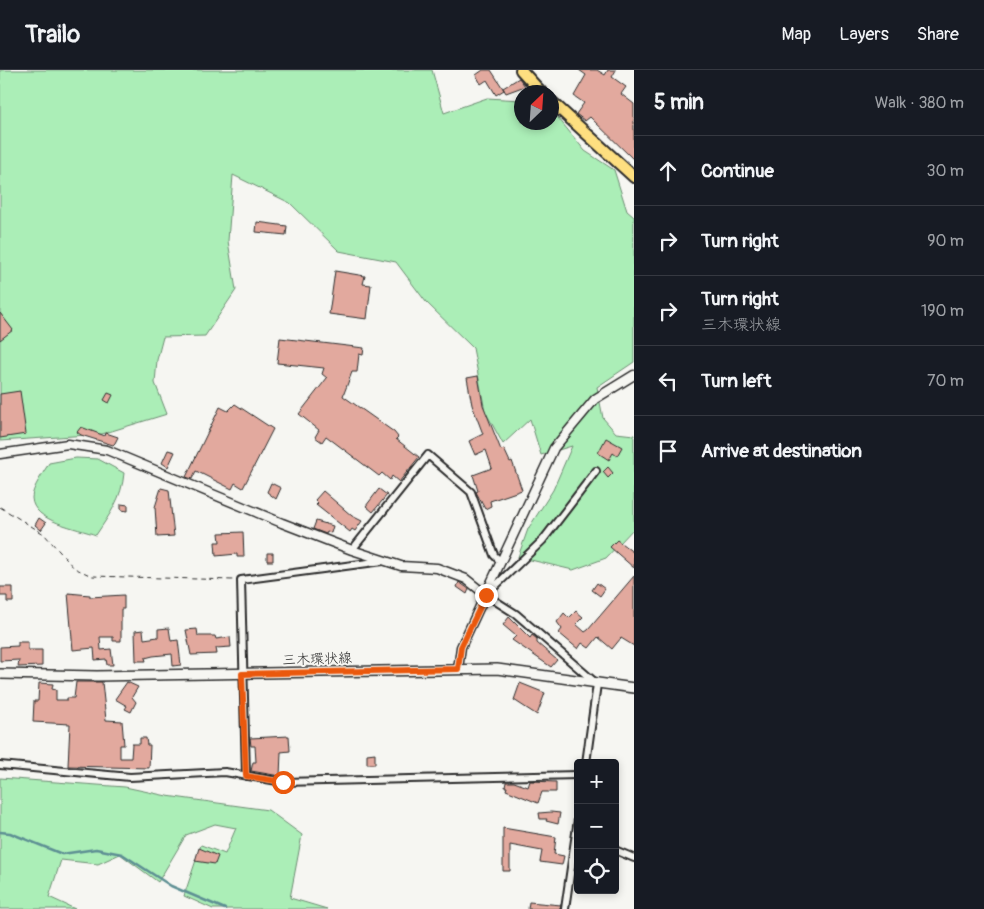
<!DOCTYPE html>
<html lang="en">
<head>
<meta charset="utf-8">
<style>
  :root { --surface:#171b24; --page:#242831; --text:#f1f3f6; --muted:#9ea1a6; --line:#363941 }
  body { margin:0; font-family:Pangolin,"Klee One",sans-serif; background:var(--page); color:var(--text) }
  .controls { position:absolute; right:15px; bottom:15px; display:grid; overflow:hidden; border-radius:5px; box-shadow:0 2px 8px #0003 }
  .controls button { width:45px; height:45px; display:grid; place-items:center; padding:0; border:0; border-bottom:1px solid var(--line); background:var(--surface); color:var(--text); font:25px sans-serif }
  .compass { position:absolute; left:514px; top:15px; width:45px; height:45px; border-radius:50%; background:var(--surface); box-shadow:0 2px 8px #0003; rotate:25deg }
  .stop { position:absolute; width:15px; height:15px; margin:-11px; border:4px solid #ea580c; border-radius:50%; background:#fff }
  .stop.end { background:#ea580c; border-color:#fff; box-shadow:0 1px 5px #0008 }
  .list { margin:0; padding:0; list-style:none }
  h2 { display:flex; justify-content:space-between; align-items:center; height:65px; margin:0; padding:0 20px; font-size:21px }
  h2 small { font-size:16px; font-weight:400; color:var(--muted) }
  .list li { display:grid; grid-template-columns:32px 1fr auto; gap:15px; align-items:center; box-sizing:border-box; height:70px; padding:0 20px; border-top:1px solid var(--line) }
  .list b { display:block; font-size:19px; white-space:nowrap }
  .list p { margin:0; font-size:16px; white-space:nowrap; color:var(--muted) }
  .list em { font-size:16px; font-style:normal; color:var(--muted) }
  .icon { flex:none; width:28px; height:28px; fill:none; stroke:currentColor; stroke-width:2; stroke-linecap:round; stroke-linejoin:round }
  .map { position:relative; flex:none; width:634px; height:839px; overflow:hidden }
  header { display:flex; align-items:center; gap:30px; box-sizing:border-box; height:70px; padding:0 25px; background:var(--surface); border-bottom:1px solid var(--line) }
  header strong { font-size:24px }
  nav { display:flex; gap:28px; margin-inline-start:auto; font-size:18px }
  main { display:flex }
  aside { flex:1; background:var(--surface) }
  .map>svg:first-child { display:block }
</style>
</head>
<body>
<header>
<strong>Trailo</strong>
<nav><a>Map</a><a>Layers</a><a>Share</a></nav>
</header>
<main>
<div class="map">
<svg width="634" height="839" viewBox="0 0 634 839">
  <rect width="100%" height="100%" fill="#f6f6f2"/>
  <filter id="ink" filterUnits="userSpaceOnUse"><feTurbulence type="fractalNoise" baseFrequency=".02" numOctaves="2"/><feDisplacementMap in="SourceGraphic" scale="10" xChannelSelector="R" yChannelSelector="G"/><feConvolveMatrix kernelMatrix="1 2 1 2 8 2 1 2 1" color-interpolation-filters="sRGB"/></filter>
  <g filter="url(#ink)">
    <!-- green -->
    <path fill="#abeeb7" stroke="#6b8c71" d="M0,0H432L444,43L487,28L521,30L522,52H552V42L554,43L585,81L614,100L627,141L634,147V292L597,317L603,348L616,363L634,365V458L606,488L573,500L518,487L528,459L553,420L572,376L541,385L530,349L503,374L485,341L473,278L426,232L396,192L339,181L290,133L233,105L228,171L236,220L205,266L163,267L157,290L155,313L167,344L102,364L0,371Z
      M76,388L98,389L124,403C122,428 110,444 96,465C78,458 33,452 32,428C32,418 44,402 49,393Z
      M0,708L125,717L167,726L268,740L302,765L290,828L327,839H213L184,826L201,775L225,784L236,758L215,754L186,765L158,812L120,784L98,794L61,790L49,827L75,839H0Z"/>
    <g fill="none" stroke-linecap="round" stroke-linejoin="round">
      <!-- stream -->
      <path stroke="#5d8f93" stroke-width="2.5" d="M0,762L10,763L62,784L96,779L122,784L171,816L225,839"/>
    </g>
    <!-- building -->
    <path fill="#e2a99e" stroke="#2b2b2b" d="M483,0H491L504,20L496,25L487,10L481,14L476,5Z
      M579,0H597L605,5L608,0H616L612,7L626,17L621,24L634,34V90L590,47L585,51L576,44L584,33L574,26L586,5Z
      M519,8L525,16L506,23L503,18Z
      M257,152L287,156L286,165L256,162Z
      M335,201L365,206L363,214L371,215L367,249L329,244Z
      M0,243L13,260L0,270Z
      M280,268L364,278L363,285L359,284L357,302H352L343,326L394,362L398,367L396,369L419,387L399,412L392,406L390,410L382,403L379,406L326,366L322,372L315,367L319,360L299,344L327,308L322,304L324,298L277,293Z
      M478,306L483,335L501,380L504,379L510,392L512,391L522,420L490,431L491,436L485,439L476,422L478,421L473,405L492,398L486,380L475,385L469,371L483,364L472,335L467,308Z
      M20,321L26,364L0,368V324Z
      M108,323L113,325L109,333L104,330Z
      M235,334L273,359L243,418L235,413L232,419L196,401L192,409L186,407L220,337L228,341Z
      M81,357L105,366L106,363L118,367L115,373L113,375L81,365L77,362Z
      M606,368L622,377L617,386L613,383L609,390L598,383Z
      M168,380L175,382L168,397L162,393Z
      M608,397L613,403L608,408L603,402Z
      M271,413L281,418L276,429L267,422Z
      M161,418L169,420L174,466L157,467L155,437Z
      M379,419L387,425L373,442L366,436Z
      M323,421L352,446L362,451L355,461L352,459L350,462L316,435L318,433L315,430Z
      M121,434L128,435V441L121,440Z
      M39,448L46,453L41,460L35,455Z
      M316,451L333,456L331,463L327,462L326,464L313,459Z
      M243,462L244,487H237V484L216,486L215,472H220L219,463Z
      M617,470L634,483V498L610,477Z
      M267,483H273V491H267Z
      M634,506V576L621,568L612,579L598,567L589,578L582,573L578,579L559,563L562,559L557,552L564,543L569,548L576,541L583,547L576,554L585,562L588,560Z
      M459,512L469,519L467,524L457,517Z
      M597,513L605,519L600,526L592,520Z
      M0,517H13V532H7V526H0Z
      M68,523L90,525V527L124,525V539H121V571H113V567H100L101,580L111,579L113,595H107L106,589L95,590L94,578L73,580Z
      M509,547L530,568L532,565L537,569V573L557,590L551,597L512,570L516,566L503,555Z
      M169,558L171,571L178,570L181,595L173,596L172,584L153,586L145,588L146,591H136L135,561L143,560L144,569L158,567V559Z
      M197,559L198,566H215L216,569L230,567L231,577L216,578L217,584L191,585L186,560Z
      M18,572H28V580H42V596L18,597L19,590L0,591V577L18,576Z
      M76,612H102L106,650L122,651L124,675H120V688H131L132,674H140V668H146L147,675H150L149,698L68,696L70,654L33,652L34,631H38L39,613L53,614L52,619L56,620V630H67V628H74Z
      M127,612L138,617L132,627L136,632L131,642L125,639L127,636L115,629Z
      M520,613L545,623L537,645L514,630Z
      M289,666L290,681L281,682L280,706L251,701L253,692H256L255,676H251L250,668Z
      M375,683V694H367V684Z
      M530,711L556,712V722H542L538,733L506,720L507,717H505L506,712H514L528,717Z
      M551,742L560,743L558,754L546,751L547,749H540L539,743Z
      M503,758L556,767L554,784L564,786L562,795L540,792L542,781L510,775V801H503Z
      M199,778L218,786L215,794L195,791Z
      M529,832L561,835L560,839H528Z"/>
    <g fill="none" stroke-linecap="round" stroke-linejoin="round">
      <!-- minor casing -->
      <g stroke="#2b2b2b" stroke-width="10">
        <path id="minor" d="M352,480L428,385L471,422L494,485L501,492
          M586,693L597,614L516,544L486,525L543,470L596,401
          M0,695L130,707L225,702L283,712L578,705
          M246,706L241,510L383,491
          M615,780L634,788
          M565,839L578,749"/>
      </g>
      <!-- tertiary casing -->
      <g stroke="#2b2b2b" stroke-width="11">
        <path id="tertiary" d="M0,384L68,374L107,380L282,453L352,480L401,496L437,498L466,509L486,525
          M458,599L461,577L554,378L595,329L634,305"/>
      </g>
      <!-- secondary casing -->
      <g stroke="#2b2b2b" stroke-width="12">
        <path id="secondary" d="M0,604L97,606L497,599L634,618"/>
      </g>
      <!-- primary casing -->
      <g stroke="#2b2b2b" stroke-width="14">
        <path id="primary" d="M521,0L541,22
          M552,32L634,107"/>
      </g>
      <!-- path -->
      <path stroke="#2b2b2b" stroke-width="1" stroke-dasharray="5 4" stroke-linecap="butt" d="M0,437L44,464L74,498L92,506L233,510"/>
      <!-- minor -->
      <use href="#minor" stroke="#f6f6f2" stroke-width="6"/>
      <!-- tertiary -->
      <use href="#tertiary" stroke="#f6f6f2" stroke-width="8"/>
      <!-- secondary -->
      <use href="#secondary" stroke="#f6f6f2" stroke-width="9"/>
      <!-- primary -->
      <use href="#primary" stroke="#fedf80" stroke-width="10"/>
    </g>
  </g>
  <g fill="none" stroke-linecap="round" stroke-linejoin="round" filter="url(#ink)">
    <!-- route -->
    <path stroke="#ea580c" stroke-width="6" d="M283,712L246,706L242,604L458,599L461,577L486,525"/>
  </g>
  <g text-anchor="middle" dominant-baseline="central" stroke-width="4" stroke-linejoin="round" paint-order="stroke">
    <!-- street labels -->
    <g font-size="14" fill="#2b2b2b" stroke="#f6f6f2">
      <text transform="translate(317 589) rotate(-2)">三木環状線</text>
    </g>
  </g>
</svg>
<div class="controls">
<button>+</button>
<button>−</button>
<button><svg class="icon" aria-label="locate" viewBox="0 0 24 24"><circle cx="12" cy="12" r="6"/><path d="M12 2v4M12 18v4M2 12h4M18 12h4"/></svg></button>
</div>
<svg class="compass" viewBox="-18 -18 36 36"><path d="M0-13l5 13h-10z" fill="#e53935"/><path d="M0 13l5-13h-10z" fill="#9ea1a6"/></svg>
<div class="stop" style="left:283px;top:712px"></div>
<div class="stop end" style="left:486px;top:525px"></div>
</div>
<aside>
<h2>5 min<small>Walk · 380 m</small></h2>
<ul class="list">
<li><svg class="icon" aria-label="ahead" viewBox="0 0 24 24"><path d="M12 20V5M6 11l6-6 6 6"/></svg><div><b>Continue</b></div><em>30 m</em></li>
<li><svg class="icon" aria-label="right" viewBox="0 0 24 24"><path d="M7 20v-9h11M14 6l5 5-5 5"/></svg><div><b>Turn right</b></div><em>90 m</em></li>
<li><svg class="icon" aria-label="right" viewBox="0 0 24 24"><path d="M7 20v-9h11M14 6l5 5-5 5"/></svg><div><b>Turn right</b><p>三木環状線</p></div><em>190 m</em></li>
<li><svg class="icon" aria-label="left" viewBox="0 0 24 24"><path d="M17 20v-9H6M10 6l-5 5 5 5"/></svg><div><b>Turn left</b></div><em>70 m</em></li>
<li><svg class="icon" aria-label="arrive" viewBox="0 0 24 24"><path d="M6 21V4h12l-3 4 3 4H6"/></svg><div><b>Arrive at destination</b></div></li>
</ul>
</aside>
</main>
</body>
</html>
